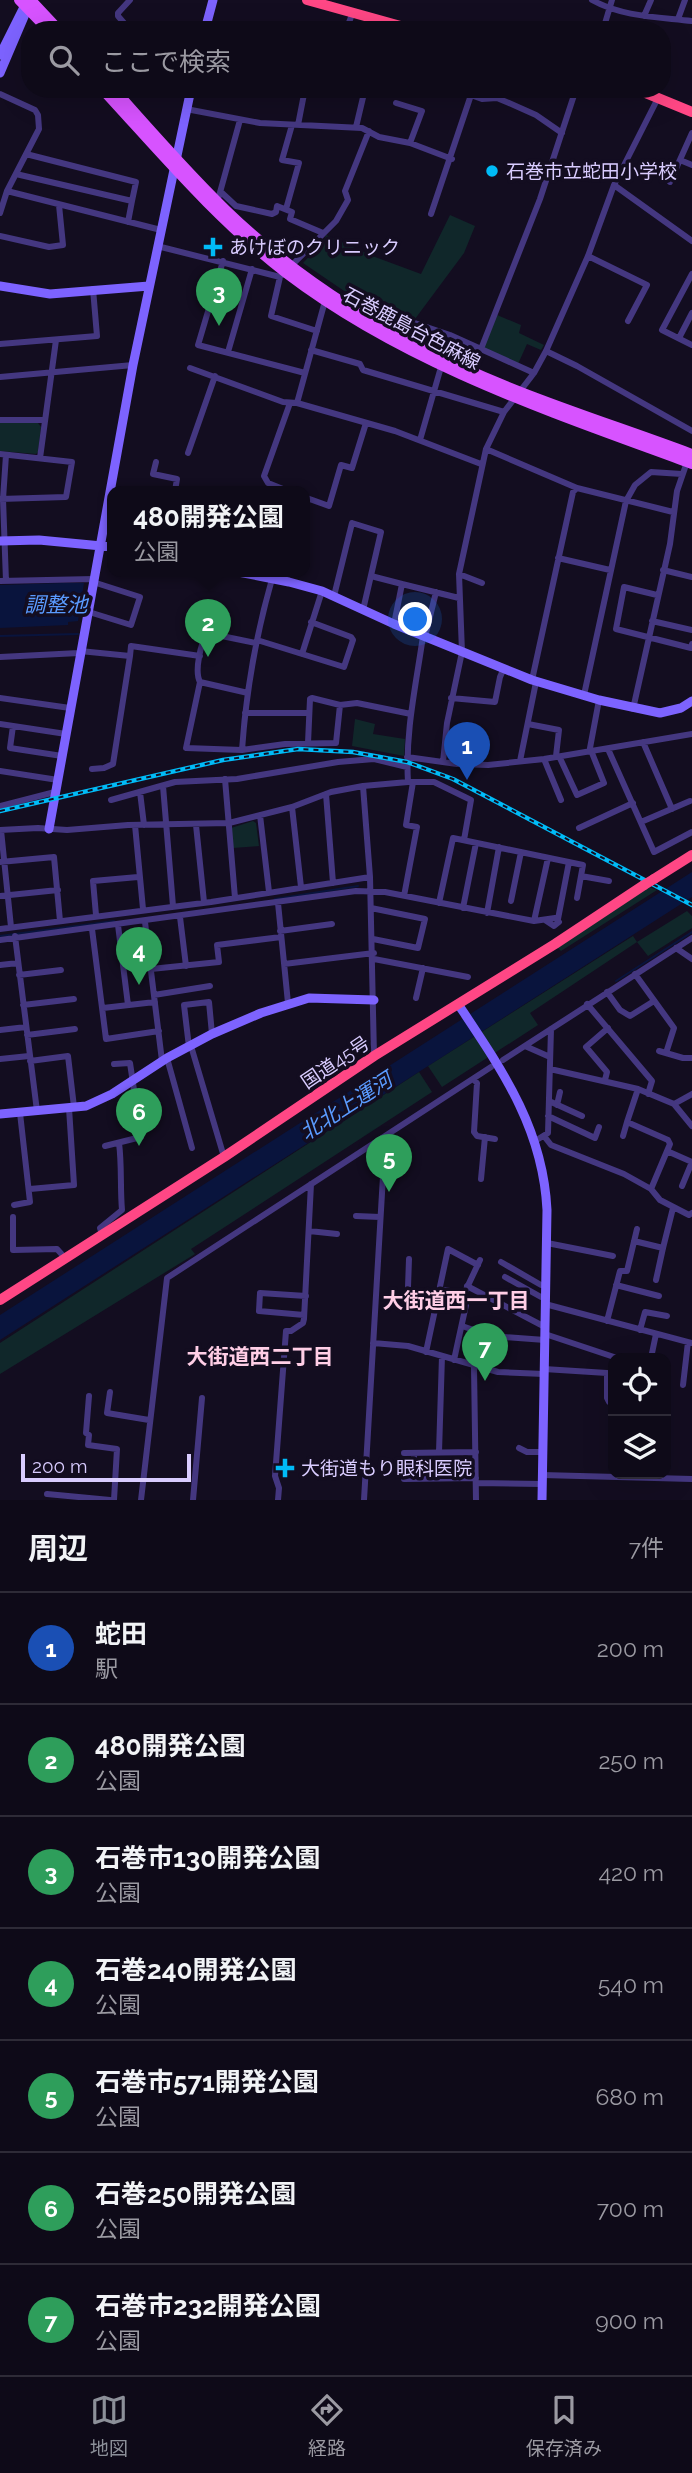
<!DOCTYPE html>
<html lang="ja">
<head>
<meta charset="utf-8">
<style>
  :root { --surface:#0e0a18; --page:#171321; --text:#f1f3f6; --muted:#9b9aa2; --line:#2e2b37; --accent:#8c9099 }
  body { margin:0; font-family:Raleway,"Noto Sans JP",sans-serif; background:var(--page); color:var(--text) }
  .controls { position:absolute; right:21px; bottom:21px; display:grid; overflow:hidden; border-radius:14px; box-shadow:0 7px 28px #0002 }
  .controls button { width:63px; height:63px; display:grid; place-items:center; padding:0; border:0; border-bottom:2px solid var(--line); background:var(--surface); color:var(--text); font:35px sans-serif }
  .scale { position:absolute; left:21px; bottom:18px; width:170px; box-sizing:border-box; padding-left:7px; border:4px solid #d9ccff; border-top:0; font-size:19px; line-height:24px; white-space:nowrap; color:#d9ccff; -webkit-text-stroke:5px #130d20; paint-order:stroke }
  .you { position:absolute; left:416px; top:620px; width:24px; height:24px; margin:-18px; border:5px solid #fff; border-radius:50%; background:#1a73e8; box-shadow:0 0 0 10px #1a73e833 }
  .badge { display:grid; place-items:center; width:46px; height:46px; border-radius:50%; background:var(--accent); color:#fff; font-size:23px; font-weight:700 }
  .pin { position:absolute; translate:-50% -58px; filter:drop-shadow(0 2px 4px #0008) }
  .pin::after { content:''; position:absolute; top:37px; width:24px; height:21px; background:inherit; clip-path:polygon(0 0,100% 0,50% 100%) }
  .popup { position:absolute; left:107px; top:486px; width:203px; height:91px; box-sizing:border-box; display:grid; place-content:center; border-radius:14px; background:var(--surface); filter:drop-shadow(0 2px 5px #0005); font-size:23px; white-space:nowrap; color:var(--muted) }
  .popup b { font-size:26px; color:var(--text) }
  .popup::after { content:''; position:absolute; left:50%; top:100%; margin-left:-14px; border:14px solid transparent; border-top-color:var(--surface) }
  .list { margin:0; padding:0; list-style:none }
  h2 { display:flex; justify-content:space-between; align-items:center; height:91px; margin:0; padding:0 28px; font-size:30px }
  h2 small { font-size:23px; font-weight:400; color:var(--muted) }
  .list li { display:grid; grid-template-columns:46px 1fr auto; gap:21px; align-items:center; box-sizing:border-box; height:112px; padding:0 28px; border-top:2px solid var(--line) }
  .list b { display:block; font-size:26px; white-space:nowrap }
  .list p { margin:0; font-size:23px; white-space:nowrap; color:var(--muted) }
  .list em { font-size:23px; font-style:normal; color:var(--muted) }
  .icon { flex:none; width:38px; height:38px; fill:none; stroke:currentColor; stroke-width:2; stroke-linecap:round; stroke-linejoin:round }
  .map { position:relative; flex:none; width:692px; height:1500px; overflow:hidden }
  .search { position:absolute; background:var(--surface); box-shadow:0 7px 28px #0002; left:21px; right:21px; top:21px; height:77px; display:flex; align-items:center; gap:18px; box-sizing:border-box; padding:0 24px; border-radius:28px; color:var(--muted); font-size:26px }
  .sheet { height:875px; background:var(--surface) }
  nav { display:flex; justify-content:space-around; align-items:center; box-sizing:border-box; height:98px; border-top:2px solid var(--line); background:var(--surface); font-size:19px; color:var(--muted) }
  nav a { display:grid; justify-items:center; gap:4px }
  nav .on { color:var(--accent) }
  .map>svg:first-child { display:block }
</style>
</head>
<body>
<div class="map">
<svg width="692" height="1500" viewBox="0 0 692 1500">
  <rect width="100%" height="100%" fill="#130d20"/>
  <!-- green -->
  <path fill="#10272a" d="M450,215L475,226L464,253L415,319L356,299L303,263L324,241L326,235L375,257L421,274Z
    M497,315L521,325L519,333L544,345L541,350L527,344L518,364L483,349Z
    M0,423H38L41,427L38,452L36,454L0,451Z
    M355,719L375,724L373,734L405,739L404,756L352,746Z
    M253,821L256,823L259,846L233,848L231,828Z
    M649,887L657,890L561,951L556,946Z
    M687,911L692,916V928L648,956L637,942L530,1013L538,1025L442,1087L428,1066L633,936L637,942Z
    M419,1072L432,1092L191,1249L195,1254L0,1374V1343Z"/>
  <!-- water -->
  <path fill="#09143d" d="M63,583H84L78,621L68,622V625L0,628V585Z
    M692,872V897L0,1340V1315Z"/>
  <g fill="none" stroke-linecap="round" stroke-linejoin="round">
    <!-- stream -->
    <path stroke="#09143d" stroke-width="2" d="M0,636L78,634
      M275,899L358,886
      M0,936L114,921
      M616,981L692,932"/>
    <!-- street -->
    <path stroke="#443780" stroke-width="6" d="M592,0C622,17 659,17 692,21
      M644,16L651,0
      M678,19L685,0
      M130,30L118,16V13L130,0
      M346,30L353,12
      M603,30L612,0
      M454,89L482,99L497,98L509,103L536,115L562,133
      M0,94L35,110L38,115L39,129L7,191L0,213
      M396,103L422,111L410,143
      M186,109L260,123L362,128L379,137L410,143L452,159
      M298,125L305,89
      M356,127L365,89
      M680,160L692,165
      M16,174L132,201L136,182L26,154
      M670,182L692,133
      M614,185L692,241
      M7,191L161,230
      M221,192L236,206L272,214L276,212L277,206L292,212L290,219L323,233
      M219,196L240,120
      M286,209L299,163L282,160L292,125
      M431,214L473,89
      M128,222L132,201
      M0,236L49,247L63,245L59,205
      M157,246L280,277L336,221L348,200L345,191L369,131
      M588,256L647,285L628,321
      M223,261L198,345L305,373
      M692,274L662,330L692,345
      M280,277L271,316L317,331
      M359,304L450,335L534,373
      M679,338L692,313
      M0,344L97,336L93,289
      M481,349L540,199L576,89
      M311,350L360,364L363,370L504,412
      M546,351L577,366L692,431
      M228,352L252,269
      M190,368L283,402L297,403L395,431L481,464
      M0,377L133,365
      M297,403L325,301
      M0,420H43
      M420,440L441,367
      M486,449L577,488L673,512
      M188,453L215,376
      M0,454L72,462L66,497L0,499
      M6,455L3,499L6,581
      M40,458L56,340
      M156,462L153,474L177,479L175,491
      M288,491L268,483L264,476L290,403
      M304,497L329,506L341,465L352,468L366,423
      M558,558L610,570
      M663,570L692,577
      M459,574L482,583
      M371,576L402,584
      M0,581L94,579
      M657,595L624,587L616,629L691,648L692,644
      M334,596L352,523L381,532L363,610
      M89,612L131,625L140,597L93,582
      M652,621L692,630
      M394,624L402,584L459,598
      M425,637L436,592
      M257,640L344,667L353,640L351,637L311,622
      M80,651L130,656L113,764L104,768L92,769
      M302,654L322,591
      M130,656L131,646L200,656
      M0,657L79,653
      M532,680L573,492L577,488
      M200,682L186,748L242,750L285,744L336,743L340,705
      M248,693L200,682C194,671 201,643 207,633L256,643
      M584,695L626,501L635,485L651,472L682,474
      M0,698L70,708
      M451,698L495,702L500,677L504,668
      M633,709L670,544L677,491L688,459
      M245,713H309
      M0,724L66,734
      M528,724L559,730L556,756
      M13,726L10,748L62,756
      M643,742L672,809
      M308,743L310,699L312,698L340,705L357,703L411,714
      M608,749L654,852L692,832
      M242,750C246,692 256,635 272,579
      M559,756L577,795L604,783L590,748L599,700
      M407,757L457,764L488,765L544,759L692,734
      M544,759L561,800
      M520,761L536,682
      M443,762L447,723L462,652L459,574L486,449L504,412L534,373L546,351L588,256L614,185L658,98
      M0,771L58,780
      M225,779L235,898
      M410,782H434L471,800L464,840
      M163,786L173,906
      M363,786L408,782C405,733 416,685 423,636
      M140,792L144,825
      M326,794L333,883
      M111,800L175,782L237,779L338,762L374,759L407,767
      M0,806L55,792
      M292,807L301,887
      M260,815L269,892
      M641,822L690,801
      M135,825L143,909
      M196,825L204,902
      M579,828L633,803
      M0,830L38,828L67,830L128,825L229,823L292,807L331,792L363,786L370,877
      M1,830L11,927
      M0,862L54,857L60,921
      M581,876L609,881
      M0,896L58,890
      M404,896L417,827L406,825L413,782
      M511,901L521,852
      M278,903L288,1003
      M439,903L453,838L583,865L577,898
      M371,908L425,919L418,948L373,939
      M463,908L476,843
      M487,913L499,847
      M96,915L93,881L138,877
      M180,917L186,966
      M558,919L569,862
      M534,921L548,858
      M145,922L162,1061
      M118,925L128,1005
      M0,929L211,902L370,877L374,1056
      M92,929L106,1039L159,1031
      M280,931L332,924
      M15,936L37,1111
      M0,940L356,891L385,892L534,921L555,918L559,922L554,926L545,920
      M676,948L692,959
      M374,959L468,977
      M284,964L374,953
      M0,965L18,963
      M151,969L219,962L217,945L281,937
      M635,974L674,1028L666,1053
      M19,975L61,970
      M607,992L620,1010L630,1016L654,1001
      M154,995L210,986
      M416,998L423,968
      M587,1004L652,1081L648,1094
      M23,1005L74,999
      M103,1008L155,1002
      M0,1030L26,1027
      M27,1035L75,1029
      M191,1046L224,1157
      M525,1046L550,1057
      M189,1047L184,1005L209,1002L212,1034
      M659,1051L683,1058H692
      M167,1058L192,1148
      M0,1059L29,1056
      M503,1060L692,938
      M30,1061L68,1056L74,1107
      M550,1069L638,1089L674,1104L692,1126
      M473,1079L477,1083L474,1132L477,1136L495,1139
      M605,1080L607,1072L586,1047L608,1028
      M638,1089L627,1122L668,1140L670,1144L651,1189
      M549,1101L582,1116
      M674,1104L692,1094
      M557,1105L560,1092
      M548,1116L595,1138L599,1127
      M544,1136L551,1145L624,1174L651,1189L660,1200L689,1215L692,1213
      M623,1136L627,1122
      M535,1141L548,1133L551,1029
      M105,1146L141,1137L130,1063L114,1064
      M667,1151L692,1162L682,1186
      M481,1179L485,1137
      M30,1189L74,1185L69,1108
      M14,1205L30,1202L20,1113
      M356,1216L380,1217
      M13,1217V1250L57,1249L65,1258
      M309,1231L337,1234
      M102,1235L100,1228L122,1210C120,1187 122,1166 119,1143
      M634,1241L663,1248L656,1280
      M547,1243L613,1256
      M663,1248L673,1208
      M501,1262L541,1285H546
      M505,1277L541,1297H546
      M616,1285L659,1296
      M467,1286L545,1327
      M408,1287L409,1259
      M440,1289L464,1294
      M545,1304L692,1343
      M304,1315L259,1311L260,1293L306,1296
      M607,1321L620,1271H627L637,1229
      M462,1326L491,1336L545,1340
      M640,1330L645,1312L667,1316
      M545,1334L617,1358
      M373,1343L408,1346L498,1372L544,1374
      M426,1352L448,1249L478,1265
      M651,1358L656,1334
      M454,1360L466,1305L464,1294L480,1260
      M474,1367L476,1500
      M544,1369L607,1373V1398L609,1402L613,1401
      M683,1385L688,1342
      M110,1392L107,1413L149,1420
      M89,1396L86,1433L89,1435L88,1445L117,1449L114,1500
      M519,1448L527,1452H543
      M439,1452L442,1356
      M404,1453L476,1452
      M414,1453V1479
      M542,1475L692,1479
      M404,1479L476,1478
      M476,1483L542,1484
      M47,1494L110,1500
      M141,1500L167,1278L491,1067
      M193,1500L202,1398
      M278,1500L279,1488L275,1476L286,1331H291L303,1323L304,1319L311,1184
      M364,1500L385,1142L382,1139"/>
    <!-- secondary -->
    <path stroke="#7d63ff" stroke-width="9" d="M205,30L213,0
      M0,55L27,1
      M0,73L29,5
      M0,286L50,294L149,286
      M0,541L39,540L112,547
      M233,571L289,582L322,591L394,624L532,680L599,700L660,713L681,708L692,701
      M49,829L133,365L191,89
      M458,1004C502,1070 543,1128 547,1210L542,1500
      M0,1114L86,1106L112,1094L167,1058L212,1034L261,1013L309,998L374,1000"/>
    <!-- primary -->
    <path stroke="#d753ff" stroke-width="10" d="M19,0L48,30
      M31,0L59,30
      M102,89C161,153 217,220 286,273C407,365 551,412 692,464
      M114,89C150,130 187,172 226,210C283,265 350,311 421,347C506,392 601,420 692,454"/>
    <!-- highway -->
    <path stroke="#ff4785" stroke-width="10" d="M307,0L415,30
      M636,89L692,112
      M654,879L692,855
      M0,1300L224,1157L374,1056L555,944L644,885"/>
    <!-- rail casing -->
    <g stroke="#00bbf7" stroke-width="4.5">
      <path id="rail" d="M0,811L223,760L298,749L353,752L407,762L453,779L692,905"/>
    </g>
    <!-- rail -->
    <use href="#rail" stroke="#130d20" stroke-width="2" stroke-dasharray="5" stroke-linecap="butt"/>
    <!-- highway-bridge -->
    <path stroke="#ff4785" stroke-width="10" d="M644,885L654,879"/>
  </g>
  <!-- markers -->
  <g fill="#00bbf7" stroke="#130d20" stroke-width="2.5">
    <circle cx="492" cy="171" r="7"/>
    <path d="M209.5 236.5h7v7h7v7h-7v7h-7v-7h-7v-7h7z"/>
    <path d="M281.5 1457.5h7v7h7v7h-7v7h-7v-7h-7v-7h7z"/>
  </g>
  <g text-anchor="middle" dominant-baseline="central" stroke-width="7" stroke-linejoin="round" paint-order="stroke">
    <!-- poi labels -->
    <g font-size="19" fill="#d9ccff" stroke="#130d20" text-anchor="start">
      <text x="506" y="171">石巻市立蛇田小学校</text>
      <text x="229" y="247">あけぼのクリニック</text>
      <text x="301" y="1468">大街道もり眼科医院</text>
    </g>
    <!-- street labels -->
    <g font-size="19" fill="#d9ccff" stroke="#130d20">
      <text transform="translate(412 328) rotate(28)">石巻鹿島台色麻線</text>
      <text transform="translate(335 1062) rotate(-34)">国道45号</text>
    </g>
    <!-- water labels -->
    <g font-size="21" font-style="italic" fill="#5a9bff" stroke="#130d20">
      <text x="56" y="604">調整池</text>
      <text transform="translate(346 1106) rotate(-33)">北北上運河</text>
    </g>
    <!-- neighbourhood labels -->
    <g font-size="21" font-weight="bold" fill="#ffcee6" stroke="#130d20">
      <text x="456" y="1300">大街道西一丁目</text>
      <text x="260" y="1356">大街道西二丁目</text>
    </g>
  </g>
</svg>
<div class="controls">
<button><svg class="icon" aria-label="locate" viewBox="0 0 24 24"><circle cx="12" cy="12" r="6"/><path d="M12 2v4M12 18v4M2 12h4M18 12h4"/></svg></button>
<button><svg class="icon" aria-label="layers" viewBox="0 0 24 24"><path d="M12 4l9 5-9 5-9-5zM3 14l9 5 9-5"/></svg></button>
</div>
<div class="scale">200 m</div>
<div class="you"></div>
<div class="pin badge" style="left:467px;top:780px;background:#1a4fb4">1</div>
<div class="pin badge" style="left:208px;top:657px;background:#2e9e5b">2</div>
<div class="popup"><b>480開発公園</b>公園</div>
<div class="pin badge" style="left:219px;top:326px;background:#2e9e5b">3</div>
<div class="pin badge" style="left:139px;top:985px;background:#2e9e5b">4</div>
<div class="pin badge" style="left:389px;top:1192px;background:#2e9e5b">5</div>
<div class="pin badge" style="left:139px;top:1146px;background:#2e9e5b">6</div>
<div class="pin badge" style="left:485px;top:1381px;background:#2e9e5b">7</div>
<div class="search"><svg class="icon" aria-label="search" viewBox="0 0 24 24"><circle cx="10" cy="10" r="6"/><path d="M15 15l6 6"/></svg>ここで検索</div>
</div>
<section class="sheet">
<h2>周辺<small>7件</small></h2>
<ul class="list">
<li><span class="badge" style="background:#1a4fb4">1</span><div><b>蛇田</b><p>駅</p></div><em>200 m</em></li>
<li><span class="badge" style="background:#2e9e5b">2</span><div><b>480開発公園</b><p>公園</p></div><em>250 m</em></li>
<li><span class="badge" style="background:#2e9e5b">3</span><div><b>石巻市130開発公園</b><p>公園</p></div><em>420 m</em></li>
<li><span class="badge" style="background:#2e9e5b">4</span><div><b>石巻240開発公園</b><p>公園</p></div><em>540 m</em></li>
<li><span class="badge" style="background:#2e9e5b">5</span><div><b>石巻市571開発公園</b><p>公園</p></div><em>680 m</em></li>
<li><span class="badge" style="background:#2e9e5b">6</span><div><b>石巻250開発公園</b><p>公園</p></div><em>700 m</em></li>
<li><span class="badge" style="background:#2e9e5b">7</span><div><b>石巻市232開発公園</b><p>公園</p></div><em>900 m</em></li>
</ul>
</section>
<nav>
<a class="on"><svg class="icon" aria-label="map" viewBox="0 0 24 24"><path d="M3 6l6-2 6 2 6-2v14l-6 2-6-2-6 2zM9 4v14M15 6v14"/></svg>地図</a>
<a><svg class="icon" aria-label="directions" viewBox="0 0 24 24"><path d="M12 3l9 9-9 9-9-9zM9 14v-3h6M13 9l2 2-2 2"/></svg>経路</a>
<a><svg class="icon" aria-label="saved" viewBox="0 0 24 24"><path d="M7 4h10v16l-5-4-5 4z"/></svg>保存済み</a>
</nav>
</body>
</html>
